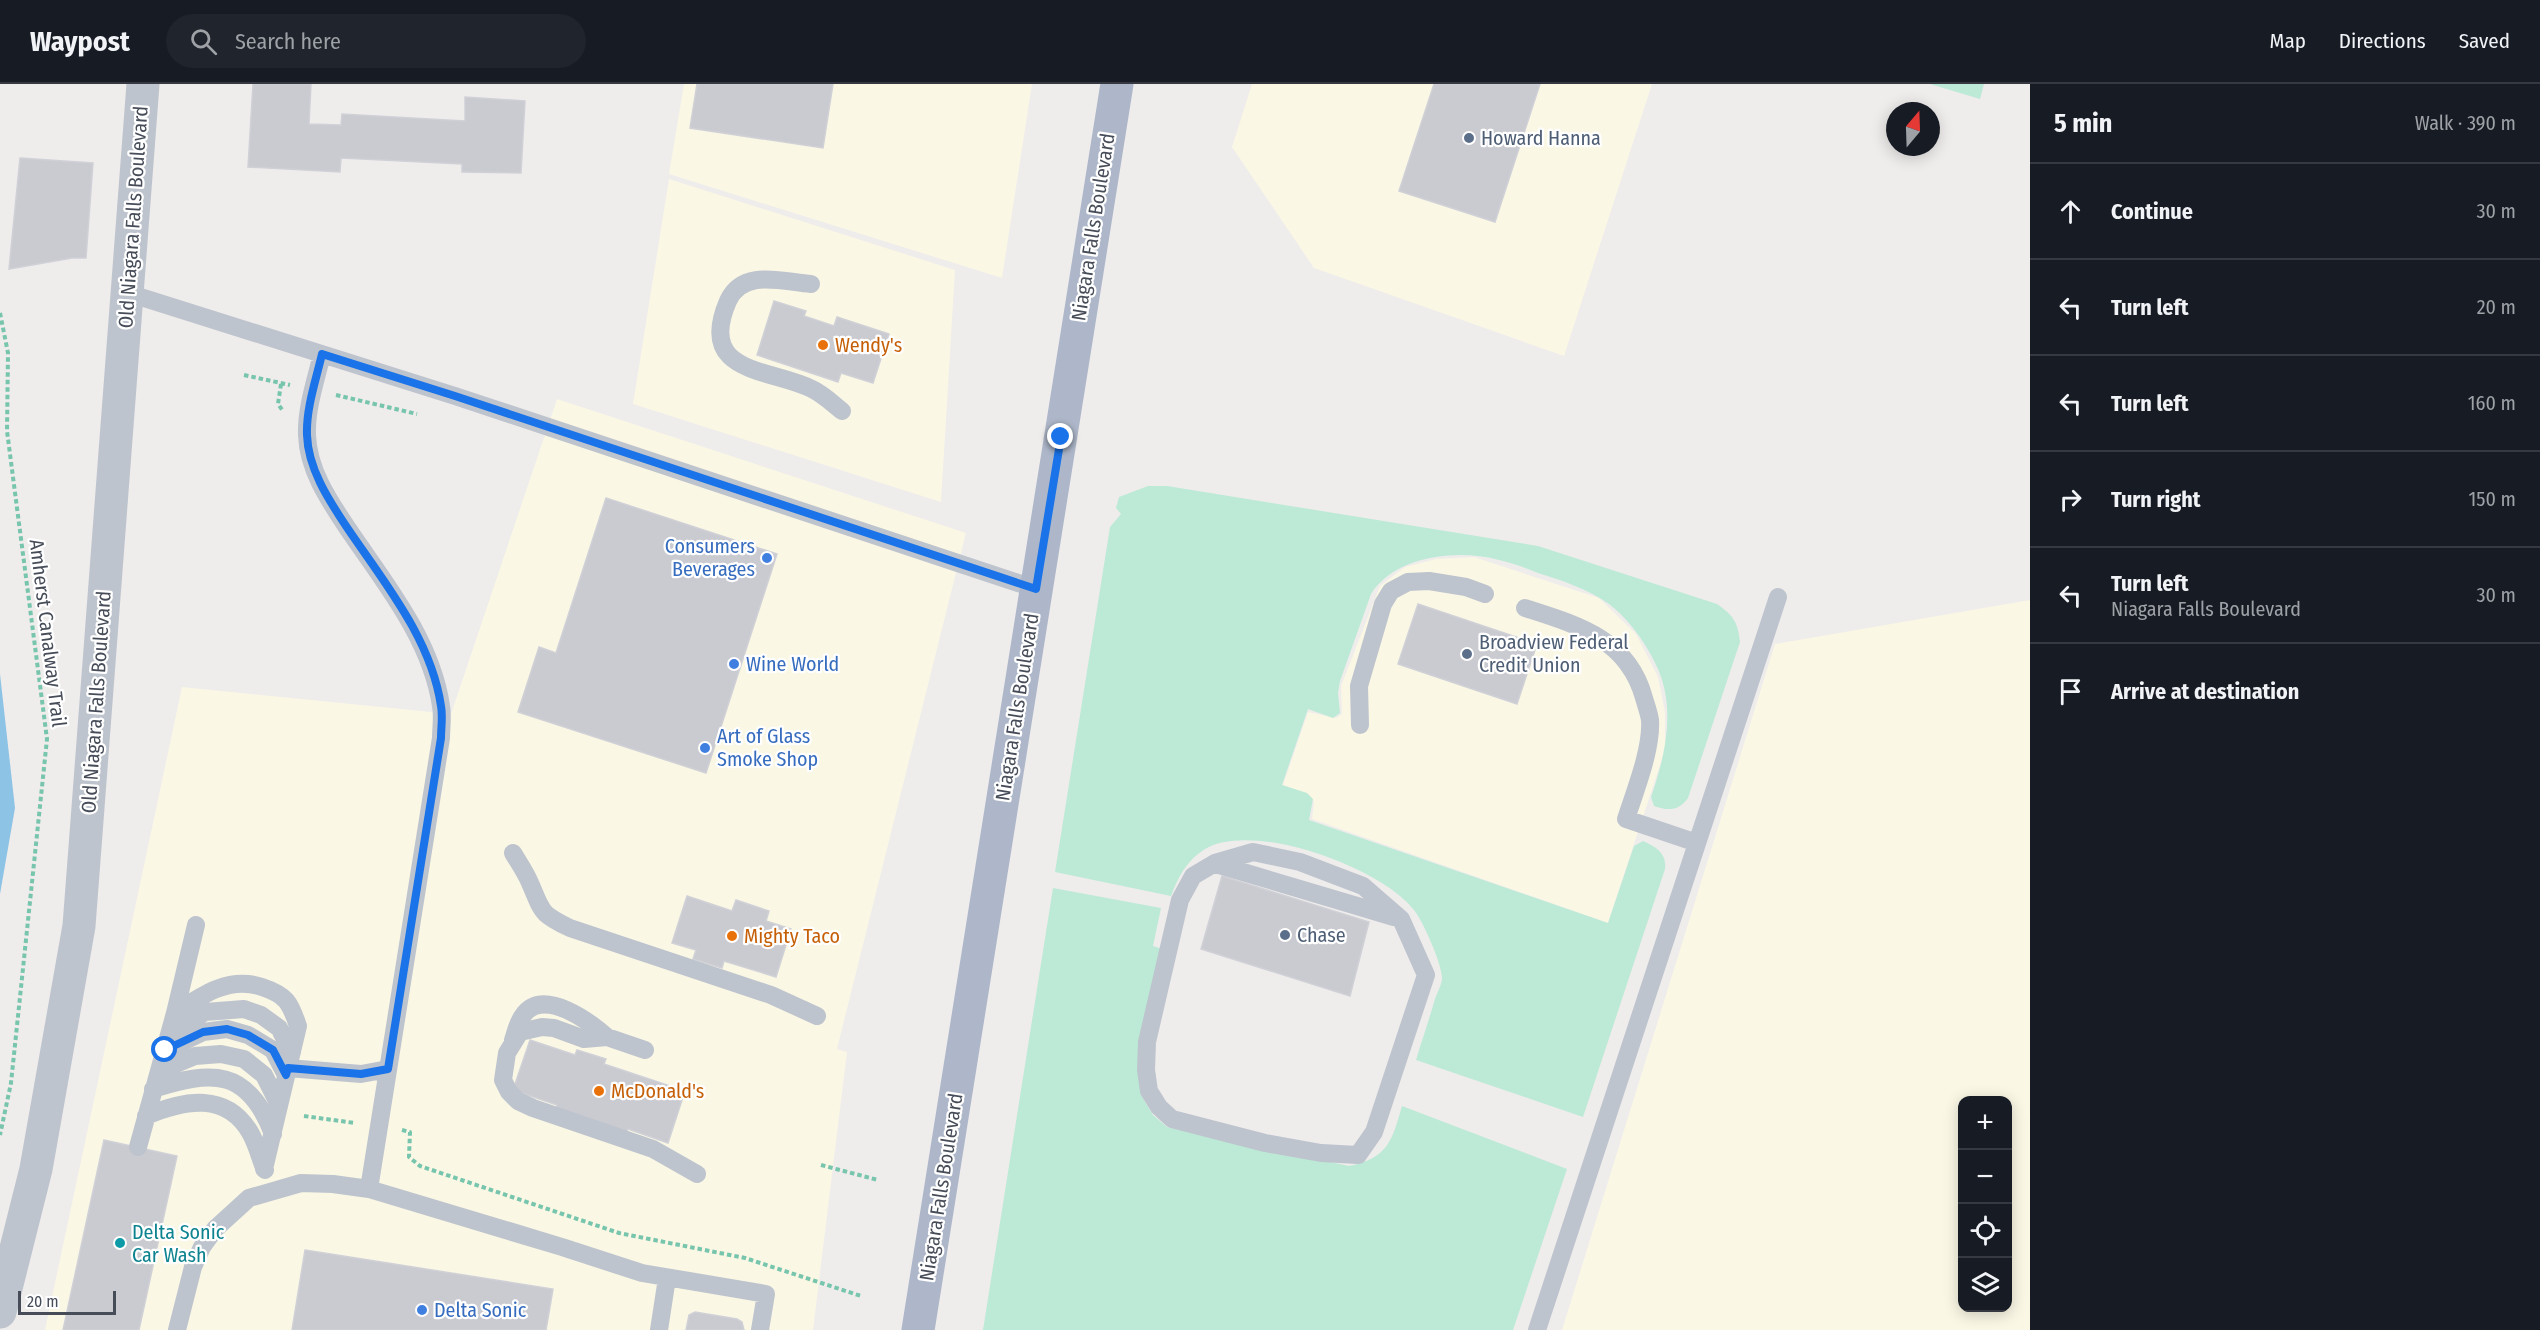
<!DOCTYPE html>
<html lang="en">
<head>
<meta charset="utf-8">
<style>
  :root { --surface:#171b24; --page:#20242c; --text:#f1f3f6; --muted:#9ea1a6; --line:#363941 }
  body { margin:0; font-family:"Fira Sans Condensed",sans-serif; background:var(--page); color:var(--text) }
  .controls { position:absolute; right:18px; bottom:18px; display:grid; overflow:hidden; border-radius:12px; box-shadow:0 3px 15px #0003 }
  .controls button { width:54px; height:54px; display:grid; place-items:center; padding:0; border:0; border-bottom:2px solid var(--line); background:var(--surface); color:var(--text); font:30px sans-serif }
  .compass { position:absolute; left:1886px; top:18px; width:54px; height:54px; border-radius:50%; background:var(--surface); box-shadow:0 3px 15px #0003; rotate:19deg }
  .scale { position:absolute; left:18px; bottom:15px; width:98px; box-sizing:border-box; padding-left:6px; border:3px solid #464c58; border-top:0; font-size:16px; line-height:21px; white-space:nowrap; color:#464c58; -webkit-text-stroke:4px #fff; paint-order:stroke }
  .stop { position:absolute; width:18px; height:18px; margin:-14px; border:4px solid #1a73e8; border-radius:50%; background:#fff }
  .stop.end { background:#1a73e8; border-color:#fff; box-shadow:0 2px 6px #0008 }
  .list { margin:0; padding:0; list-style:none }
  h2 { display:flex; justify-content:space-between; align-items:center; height:78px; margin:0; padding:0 24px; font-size:26px }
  h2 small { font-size:20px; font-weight:400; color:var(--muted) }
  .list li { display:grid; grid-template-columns:39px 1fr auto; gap:18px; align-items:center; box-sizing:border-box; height:96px; padding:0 24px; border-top:2px solid var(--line) }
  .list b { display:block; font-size:22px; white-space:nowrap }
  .list p { margin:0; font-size:20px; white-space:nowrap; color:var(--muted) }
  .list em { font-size:20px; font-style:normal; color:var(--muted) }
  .icon { flex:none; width:33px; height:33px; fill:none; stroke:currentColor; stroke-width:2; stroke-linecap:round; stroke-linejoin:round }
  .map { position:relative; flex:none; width:2030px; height:1246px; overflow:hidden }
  header { display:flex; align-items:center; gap:36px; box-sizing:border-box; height:84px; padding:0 30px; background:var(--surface); border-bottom:2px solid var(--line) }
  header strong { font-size:28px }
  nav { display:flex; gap:33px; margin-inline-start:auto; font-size:21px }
  .search { width:420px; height:54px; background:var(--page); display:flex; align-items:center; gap:15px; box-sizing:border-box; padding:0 21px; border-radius:33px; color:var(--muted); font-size:22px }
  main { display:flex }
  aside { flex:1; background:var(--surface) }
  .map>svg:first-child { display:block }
</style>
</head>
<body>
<header>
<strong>Waypost</strong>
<div class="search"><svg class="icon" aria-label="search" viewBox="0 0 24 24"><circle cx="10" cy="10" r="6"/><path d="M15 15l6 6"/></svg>Search here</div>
<nav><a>Map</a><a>Directions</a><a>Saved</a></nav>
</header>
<main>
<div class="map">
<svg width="2030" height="1246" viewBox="0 0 2030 1246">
  <rect width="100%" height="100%" fill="#efecec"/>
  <!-- commercial -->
  <path fill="#faf7e5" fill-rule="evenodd" d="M684,0H1032L1002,194L669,90Z
    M1252,0H1652L1564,272L1314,184L1232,63Z
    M669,95L955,186L941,418L633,320Z
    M557,315L966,449L837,965L847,968L813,1246H45L182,603L451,630Z
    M1474,473L1599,514L1636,550L1658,593L1665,628V666L1608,839L1312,735L1314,718L1309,711L1283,701L1308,628L1336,634L1342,630L1341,602L1380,502L1405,483L1436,475Z
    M2030,516V1246H1562L1775,560ZM1962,1016H2008V1224H1962Z"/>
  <!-- green -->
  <path fill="#bcead6" d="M1930,0H1984L1980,15Z
    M1148,402H1167L1538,462L1717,520C1733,531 1738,538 1740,558L1688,714C1679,727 1668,727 1654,722L1651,713C1665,672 1676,627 1658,585C1648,562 1629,535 1609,520C1588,505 1563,497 1538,489C1526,484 1513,479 1499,476C1458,465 1396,471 1371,510L1340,597L1338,609L1340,629L1333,634L1308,625L1282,701L1307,709L1313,715L1309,736L1608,839L1634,762L1643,757C1656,763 1667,769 1665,785L1583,1033L1416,976C1422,956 1429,936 1435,915C1437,909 1442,900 1442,894C1442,880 1423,837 1414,826C1382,784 1253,736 1205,765C1187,776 1178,793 1171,812L1055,788L1110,443L1121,430L1116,424L1119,413Z
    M1053,804L1161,824L1153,862L1166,866L1141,1011L1153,1031L1167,1043L1349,1082C1388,1074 1392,1057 1402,1022L1567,1085L1513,1246H983Z"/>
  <!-- water -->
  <path fill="#8dc3e4" d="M0,590L15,724L0,810Z"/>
  <!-- building -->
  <path fill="#cacad1" stroke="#d0d1d7" stroke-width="1.5" d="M253,0H311L309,40L341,41L342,30L465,37V13L525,17L521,89L462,88V80L341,74L340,88L248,83Z
    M697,0H833L823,64L690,44Z
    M1434,0H1540L1495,138L1399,107Z
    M20,74L93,79L86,174H72L9,185Z
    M774,217L806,227L804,232L834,242L837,233L889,250L873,299L841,289L838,298L757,271Z
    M606,414L777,470L706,689L518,628L539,563L556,569Z
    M1418,520L1537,560L1517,620L1398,580Z
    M1222,792L1369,838L1350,912L1201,865Z
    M687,812L732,827L736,816L769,827L766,837L791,845L776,893L724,877L722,884L693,875L696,866L672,859Z
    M530,956L575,971L577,966L606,975L604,980L685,1007L668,1059L628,1045L625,1052L555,1028L557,1021L513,1006Z
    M104,1056L177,1072L139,1246H63Z
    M305,1166L553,1205L546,1246H292Z
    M695,1228L737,1235L742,1238L744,1246H686L689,1231Z"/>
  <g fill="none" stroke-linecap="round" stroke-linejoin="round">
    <!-- path -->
    <path stroke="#77c5ac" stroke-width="4" stroke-dasharray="4.5 3" stroke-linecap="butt" d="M0,229L8,269L7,347L47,655L11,999L0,1051
      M244,291L290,301
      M281,300L278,320L283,327
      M336,311L417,330
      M304,1032L355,1039
      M402,1046L410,1048L409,1073L420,1082L619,1149L745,1174L861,1212
      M821,1081L878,1096"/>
    <!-- service -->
    <path stroke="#bec4cd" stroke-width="18" d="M811,200C783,198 743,184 728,217C696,291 770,284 812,305C823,310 833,320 842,327
      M128,209L455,312L1036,505
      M322,270C316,296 306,324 307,351C308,385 328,415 346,442C383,497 431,554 441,622C443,632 441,644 441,654L369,1105
      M1525,524C1578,541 1628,555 1644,614C1646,621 1649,629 1650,636C1652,665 1635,707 1626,735L1697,759
      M1360,641L1359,602L1383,520L1391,507L1408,498L1429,497L1466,503L1485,510
      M1253,768L1300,778L1363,802L1401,835L1426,891L1374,1048L1358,1071L1321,1069L1265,1059L1172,1035L1159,1023L1149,1007L1146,986L1147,958L1180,816L1193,792L1215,779Z
      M513,769C519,779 526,789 530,799C543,828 539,829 570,844L771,911L817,932
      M1216,780L1394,833
      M175,929C202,911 229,892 262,903C286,911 290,918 298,942L264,1085
      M170,949L205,928L244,925L261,931L279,944L292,968
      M513,956C516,947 518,937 524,930C545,904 590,938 607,953
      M165,966L203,948L227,945L248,951L273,966L286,991
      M645,966L607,953L584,955L554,944L542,943L520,948L507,969L503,996L509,1008L518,1017L533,1024L653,1065L697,1090
      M288,984L361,990L388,985
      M159,987L195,972L221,970L244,975L264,991L279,1021
      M153,1005C212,986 248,984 273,1050
      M146,1032C184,1016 227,1007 251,1050C257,1061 260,1074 265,1086
      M138,1063L175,929L196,841
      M177,1246L193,1183L202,1163L215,1145L249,1114L301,1099L333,1100L369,1105L562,1163L642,1189L766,1210L760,1246
      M659,1246L667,1194
      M1537,1246L1778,513"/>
    <!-- tertiary -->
    <path stroke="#bec4cd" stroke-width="33" d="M0,1228L36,1085L79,842L143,0"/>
    <!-- primary -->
    <path stroke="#adb7c9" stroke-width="33" d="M918,1246L1117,0"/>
  </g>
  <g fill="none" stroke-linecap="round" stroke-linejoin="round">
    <!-- route -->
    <path stroke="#1a73e8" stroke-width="8" d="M165,966L203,948L227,945L248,951L273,966L286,991L288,984L361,990L388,985L441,654C441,644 443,632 441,622C431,554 383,497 346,442C328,415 308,384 307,351C306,324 316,296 322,270L455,312L1036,505L1061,353"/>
  </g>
  <!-- markers -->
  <g fill="#5c6f8a" stroke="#fff" stroke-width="2">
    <circle cx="1469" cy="54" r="6"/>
    <circle cx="1467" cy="570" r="6"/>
    <circle cx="1285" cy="851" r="6"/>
  </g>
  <g fill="#e8710a" stroke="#fff" stroke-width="2">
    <circle cx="823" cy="261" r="6"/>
    <circle cx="732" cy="852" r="6"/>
    <circle cx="599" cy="1007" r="6"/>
  </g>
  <g fill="#3f7fe0" stroke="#fff" stroke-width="2">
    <circle cx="767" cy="474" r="6"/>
    <circle cx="734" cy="580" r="6"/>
    <circle cx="705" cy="664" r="6"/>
    <circle cx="422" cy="1226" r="6"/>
  </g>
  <circle fill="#0f9aa8" stroke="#fff" stroke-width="2" cx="120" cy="1159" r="6"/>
  <g text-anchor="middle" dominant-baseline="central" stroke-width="4.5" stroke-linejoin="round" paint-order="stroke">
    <!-- service labels -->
    <g font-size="20" fill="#4e5e75" stroke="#fff" text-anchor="start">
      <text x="1481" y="54">Howard Hanna</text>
      <text x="1479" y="558">Broadview Federal<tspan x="1479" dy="23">Credit Union</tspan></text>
      <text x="1297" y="851">Chase</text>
    </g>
    <!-- street labels -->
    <g font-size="20" fill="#464c58" stroke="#fff">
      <text transform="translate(133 133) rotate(-86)">Old Niagara Falls Boulevard</text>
      <text transform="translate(1093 143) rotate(-81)">Niagara Falls Boulevard</text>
      <text transform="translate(48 549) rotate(83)">Amherst Canalway Trail</text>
      <text transform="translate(96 618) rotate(-86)">Old Niagara Falls Boulevard</text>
      <text transform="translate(1017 623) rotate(-81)">Niagara Falls Boulevard</text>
      <text transform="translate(941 1103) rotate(-81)">Niagara Falls Boulevard</text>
    </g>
    <!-- food labels -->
    <g font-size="20" fill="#c56008" stroke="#fff" text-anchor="start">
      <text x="835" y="261">Wendy's</text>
      <text x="744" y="852">Mighty Taco</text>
      <text x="611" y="1007">McDonald's</text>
    </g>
    <!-- shop labels -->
    <g font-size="20" fill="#366cbe" stroke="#fff" text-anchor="start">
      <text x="755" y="462" text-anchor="end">Consumers<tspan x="755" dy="23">Beverages</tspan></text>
      <text x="746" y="580">Wine World</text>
      <text x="717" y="652">Art of Glass<tspan x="717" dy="23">Smoke Shop</tspan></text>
      <text x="434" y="1226">Delta Sonic</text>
    </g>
    <!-- culture labels -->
    <g font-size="20" fill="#0d838f" stroke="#fff" text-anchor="start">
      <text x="132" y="1148">Delta Sonic<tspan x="132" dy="23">Car Wash</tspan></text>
    </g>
  </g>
</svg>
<div class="controls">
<button>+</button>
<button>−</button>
<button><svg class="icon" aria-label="locate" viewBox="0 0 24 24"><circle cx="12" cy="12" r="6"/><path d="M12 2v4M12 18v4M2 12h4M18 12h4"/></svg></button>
<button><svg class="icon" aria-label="layers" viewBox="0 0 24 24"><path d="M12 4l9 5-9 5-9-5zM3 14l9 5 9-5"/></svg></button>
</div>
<svg class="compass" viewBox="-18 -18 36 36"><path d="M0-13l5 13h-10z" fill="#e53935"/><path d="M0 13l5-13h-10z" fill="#9ea1a6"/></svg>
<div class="scale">20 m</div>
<div class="stop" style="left:165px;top:966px"></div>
<div class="stop end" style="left:1061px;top:353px"></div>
</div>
<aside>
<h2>5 min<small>Walk · 390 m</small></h2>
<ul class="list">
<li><svg class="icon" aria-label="ahead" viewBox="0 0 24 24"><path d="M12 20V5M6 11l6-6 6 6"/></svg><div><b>Continue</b></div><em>30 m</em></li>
<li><svg class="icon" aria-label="left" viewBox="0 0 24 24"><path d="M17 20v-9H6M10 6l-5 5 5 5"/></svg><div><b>Turn left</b></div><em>20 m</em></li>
<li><svg class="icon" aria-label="left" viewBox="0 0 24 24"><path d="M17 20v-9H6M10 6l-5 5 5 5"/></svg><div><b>Turn left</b></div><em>160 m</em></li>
<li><svg class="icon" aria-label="right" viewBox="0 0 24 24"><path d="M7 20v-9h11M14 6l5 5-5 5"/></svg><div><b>Turn right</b></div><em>150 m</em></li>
<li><svg class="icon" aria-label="left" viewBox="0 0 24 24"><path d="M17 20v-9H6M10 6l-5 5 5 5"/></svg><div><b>Turn left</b><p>Niagara Falls Boulevard</p></div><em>30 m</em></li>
<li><svg class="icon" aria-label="arrive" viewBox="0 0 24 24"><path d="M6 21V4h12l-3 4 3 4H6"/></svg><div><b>Arrive at destination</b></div></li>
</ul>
</aside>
</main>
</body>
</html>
